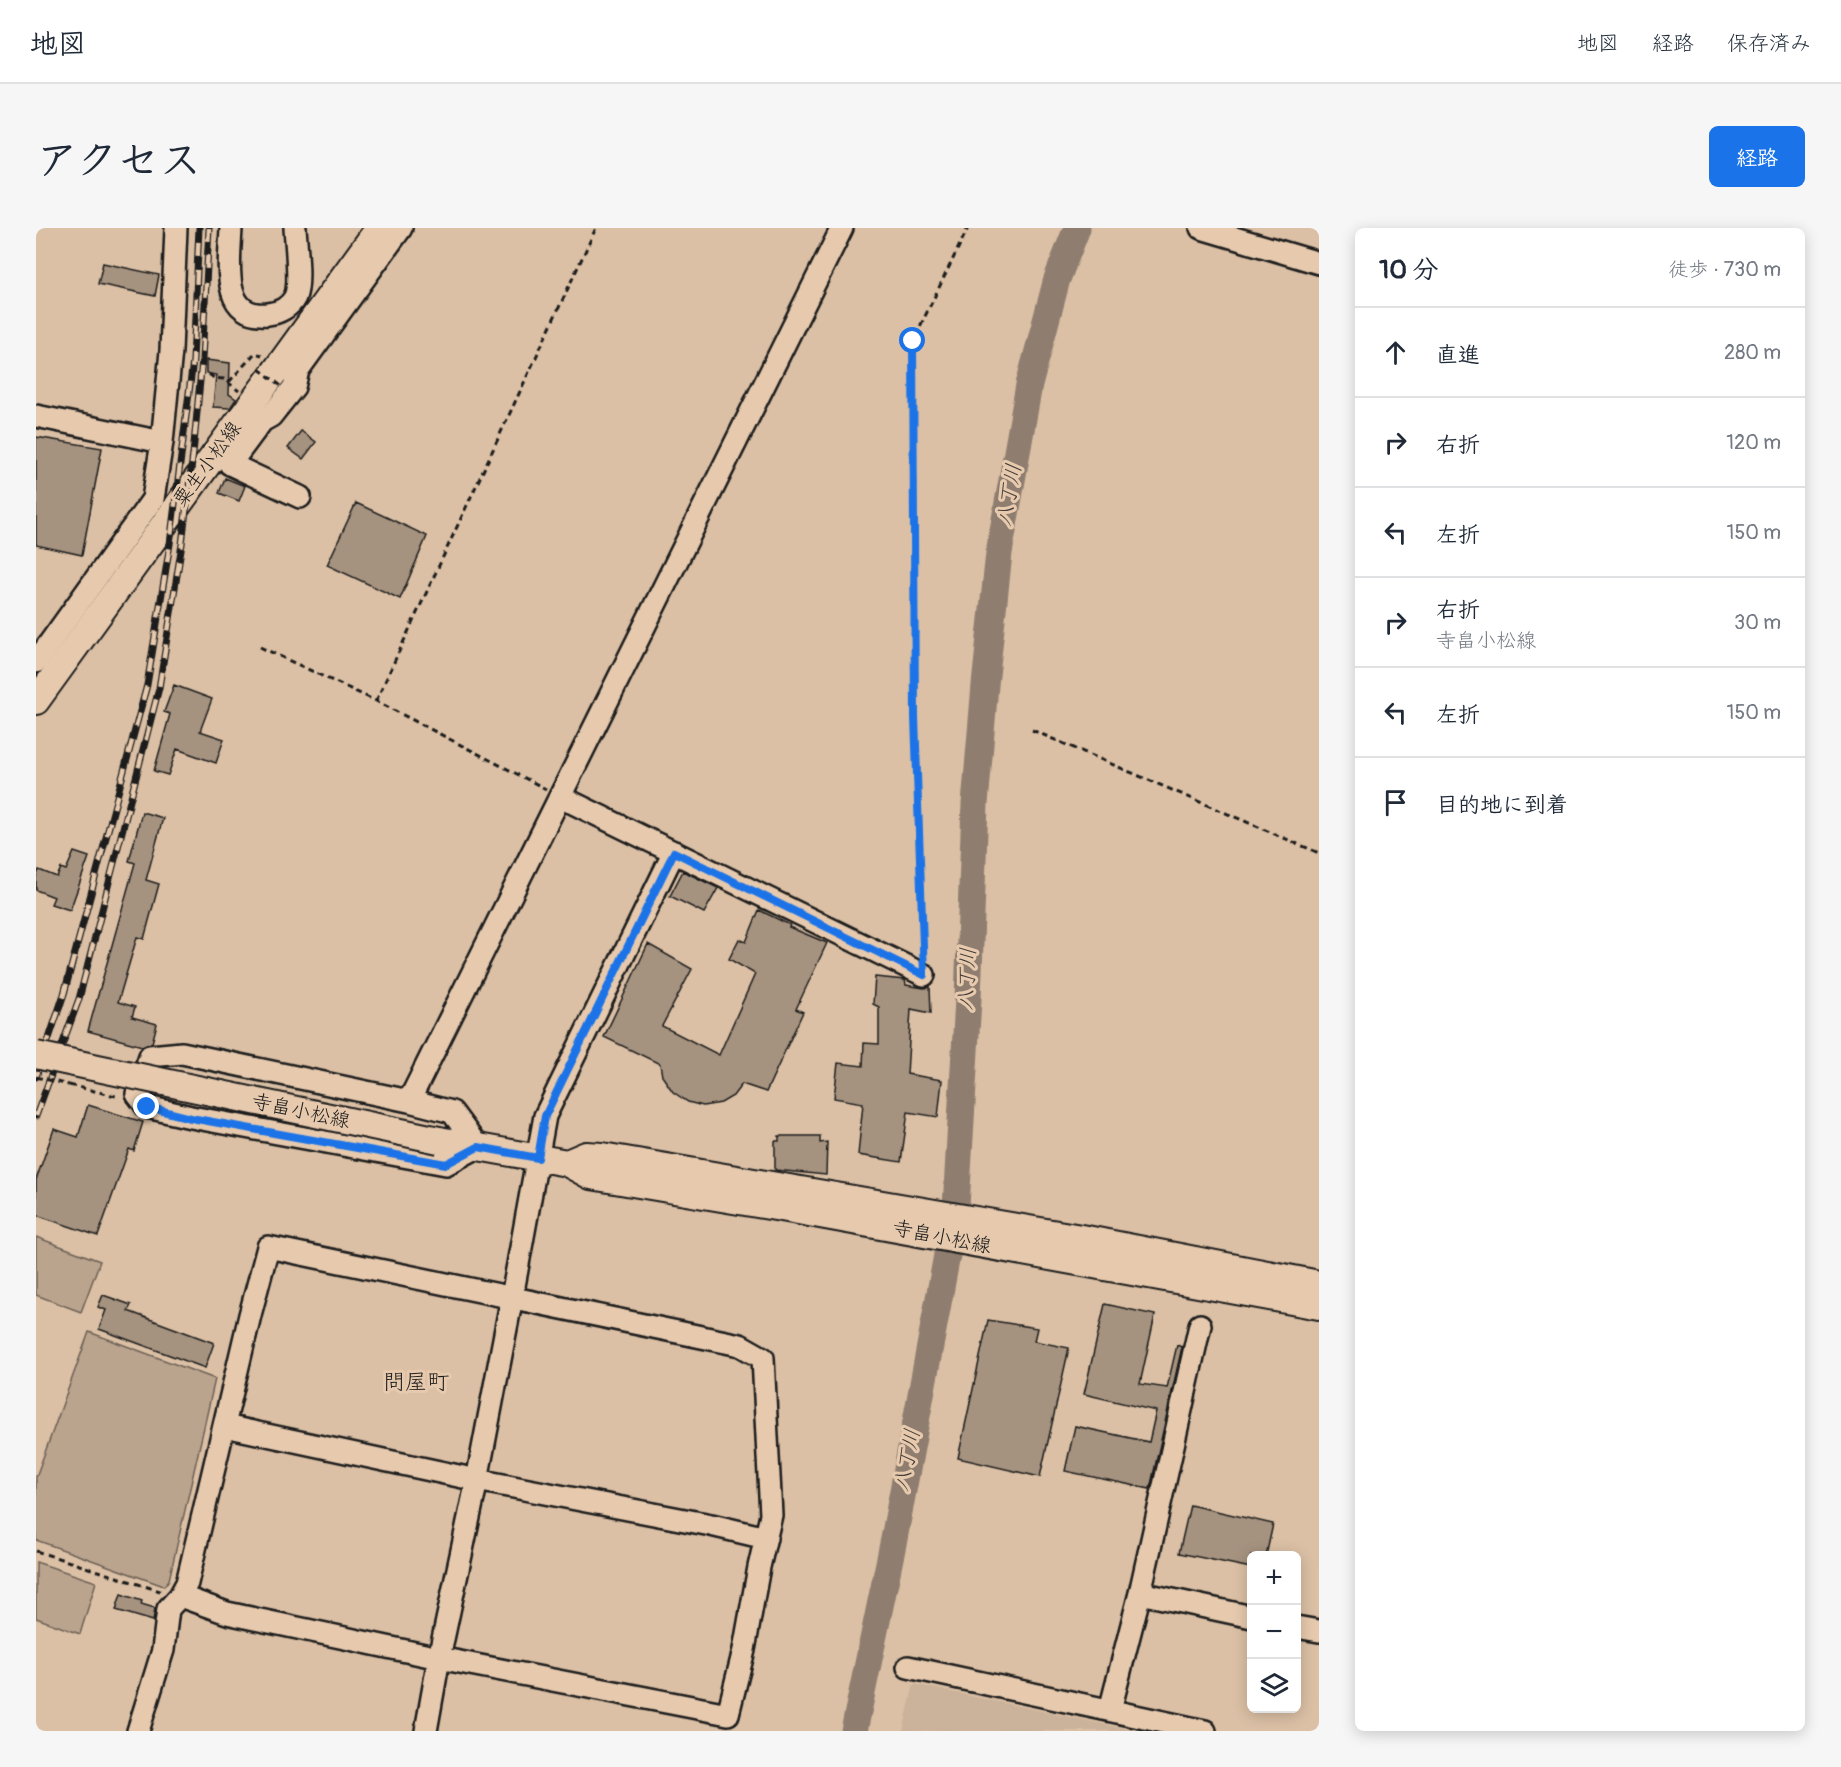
<!DOCTYPE html>
<html lang="ja">
<head>
<meta charset="utf-8">
<style>
  :root { --surface:#fff; --page:#f6f6f7; --text:#1f2937; --muted:#747a83; --line:#e0e1e3; --accent:#1a73e8 }
  body { margin:0; font-family:Pangolin,"Klee One",sans-serif; background:var(--page); color:var(--text) }
  .controls { position:absolute; right:18px; bottom:18px; display:grid; overflow:hidden; border-radius:9px; box-shadow:0 3px 15px #0003 }
  .controls button { width:54px; height:54px; display:grid; place-items:center; padding:0; border:0; border-bottom:2px solid var(--line); background:var(--surface); color:var(--text); font:30px sans-serif }
  .stop { position:absolute; width:18px; height:18px; margin:-14px; border:4px solid #1a73e8; border-radius:50%; background:#fff }
  .stop.end { background:#1a73e8; border-color:#fff; box-shadow:0 2px 6px #0008 }
  .list { margin:0; padding:0; list-style:none }
  h2 { display:flex; justify-content:space-between; align-items:center; height:78px; margin:0; padding:0 24px; font-size:26px }
  h2 small { font-size:20px; font-weight:400; color:var(--muted) }
  .list li { display:grid; grid-template-columns:39px 1fr auto; gap:18px; align-items:center; box-sizing:border-box; height:90px; padding:0 24px; border-top:2px solid var(--line) }
  .list b { display:block; font-size:22px; white-space:nowrap }
  .list p { margin:0; font-size:20px; white-space:nowrap; color:var(--muted) }
  .list em { font-size:20px; font-style:normal; color:var(--muted) }
  .icon { flex:none; width:33px; height:33px; fill:none; stroke:currentColor; stroke-width:2; stroke-linecap:round; stroke-linejoin:round }
  .map { position:relative; flex:none; width:1283px; height:1503px; overflow:hidden; border-radius:9px }
  header { display:flex; align-items:center; gap:36px; box-sizing:border-box; height:84px; padding:0 30px; background:var(--surface); border-bottom:2px solid var(--line) }
  header strong { font-size:28px }
  nav { display:flex; gap:33px; margin-inline-start:auto; font-size:21px }
  .intro { display:flex; align-items:center; justify-content:space-between; box-sizing:border-box; height:144px; padding:0 36px }
  h1 { margin:0; font-size:42px }
  .button { padding:15px 27px; border-radius:9px; background:var(--accent); color:#fff; font-size:21px; font-weight:700 }
  main { display:flex; gap:36px; padding:0 36px }
  aside { flex:1; background:var(--surface); border-radius:9px; box-shadow:0 3px 15px #0003 }
  .map>svg:first-child { display:block }
</style>
</head>
<body>
<header>
<strong>地図</strong>
<nav><a>地図</a><a>経路</a><a>保存済み</a></nav>
</header>
<div class="intro"><h1>アクセス</h1><a class="button">経路</a></div>
<main>
<div class="map">
<svg width="1283" height="1503" viewBox="0 0 1283 1503">
  <rect width="100%" height="100%" fill="#dbc0a5"/>
  <filter id="ink" filterUnits="userSpaceOnUse"><feTurbulence type="fractalNoise" baseFrequency=".0167" numOctaves="2"/><feDisplacementMap in="SourceGraphic" scale="12" xChannelSelector="R" yChannelSelector="G"/><feConvolveMatrix kernelMatrix="1 2 1 2 8 2 1 2 1" color-interpolation-filters="sRGB"/></filter>
  <g filter="url(#ink)">
    <!-- built -->
    <path fill="#cbb29a" d="M878,1456L1100,1503H867Z"/>
    <!-- green -->
    <path fill="#bba48e" stroke="#6c6055" stroke-width="1.5" d="M0,1009L64,1033L45,1084L0,1067Z
      M53,1104L179,1151L133,1352L128,1358L0,1312V1249Z
      M0,1334L60,1354L44,1406L0,1390Z"/>
    <g fill="none" stroke-linecap="round" stroke-linejoin="round">
      <!-- river -->
      <path stroke="#8f7e6f" stroke-width="27" d="M818,1503L858,1311L920,979L932,771L939,576L949,457L963,325L993,157L1021,51L1041,0"/>
    </g>
    <!-- building -->
    <path fill="#a5927f" stroke="#1c1c1c" stroke-width="1.5" d="M67,35L123,47L119,68L62,56Z
      M170,132L194,135L193,166L200,171L194,180L177,179L180,147L170,145Z
      M265,203L280,214L267,231L252,220Z
      M0,209L66,220L46,327L0,317Z
      M189,250L209,258L203,273L183,265Z
      M320,275L391,308L364,371L291,337Z
      M138,457L176,471L164,503L188,511L180,535L141,521L132,547L118,543L134,486L128,484Z
      M106,584L127,590L110,652L123,656L108,711L101,709L82,774L99,779L96,789L121,796L116,815L106,818L52,803L99,635L93,633Z
      M38,624L53,629L34,682L15,676L18,669L0,662V649L3,642L21,649L25,640L30,642Z
      M647,643L682,660L668,685L634,668Z
      M723,682L754,697L753,699L791,715L760,781L767,784L730,864L706,856L697,868L685,875L667,878L652,874L637,864L626,848L624,836L568,809L612,716L656,741L626,798L683,827L719,746L693,731L703,711L710,714Z
      M839,749L869,752L870,757L888,760L894,759L895,785L875,781L871,846L906,852L902,889L872,884L865,934L822,927L827,875L798,870L802,835L827,838L828,815L843,816V779L837,776Z
      M52,877L107,894L98,923L93,921L62,1008L0,987V952L18,901L42,909Z
      M743,908H784V915L791,914L790,947L739,942V913H743Z
      M67,1067L95,1077L92,1083L178,1115L169,1140L63,1101L70,1082L62,1079Z
      M1069,1076L1119,1087L1104,1156L1131,1160L1141,1117L1146,1119L1114,1261L1029,1243L1039,1198L1113,1214L1120,1183L1048,1166Z
      M952,1092L1001,1100L998,1113L1033,1120L1004,1249L922,1230Z
      M1154,1277L1237,1296L1230,1328H1215V1340L1143,1325Z
      M85,1366L106,1373L105,1376L119,1380L117,1393L80,1382Z"/>
    <g fill="none" stroke-linecap="round" stroke-linejoin="round">
      <!-- minor casing -->
      <g stroke="#1c1c1c" stroke-width="26">
        <path id="minor" d="M195,0C194,31 183,91 232,86C243,85 254,79 259,69C265,56 260,16 259,0
          M1165,0L1283,35
          M0,188L126,214
          M264,269L194,236L226,193L235,188L258,159L262,142L365,0
          M0,434L117,271L126,214L135,123L140,0
          M525,569L888,747
          M146,825L373,873L416,884L442,919L410,936L155,889L111,879L101,866L114,828Z
          M373,873L806,0
          M232,1019L704,1117L727,1130L735,1287L723,1339L708,1422L692,1486L403,1430L191,1385L144,1368L151,1355L214,1087Z
          M1164,1097L1104,1365L1216,1389
          M189,1198L441,1252L675,1297L730,1310
          M1260,1399L1283,1403
          M872,1439L1169,1503
          M1074,1482L1104,1365
          M102,1503L127,1422L132,1381L144,1368
          M390,1503L403,1430L441,1252L476,1069L509,888L638,624"/>
      </g>
      <!-- major casing -->
      <g stroke="#1c1c1c" stroke-width="30">
        <path id="major" d="M0,473L343,0
          M403,912L531,935L555,948L751,981L1283,1078
          M531,935L550,927L566,928L1051,1011L1283,1056"/>
      </g>
      <!-- path -->
      <path stroke="#1c1c1c" stroke-width="3" stroke-dasharray="6 4.5" stroke-linecap="butt" d="M173,146L178,150L188,151L203,163
        M193,154L219,125L226,127
        M224,419L340,473L510,561
        M340,473L560,0
        M996,502L1283,625
        M887,726L879,489L877,113L932,0
        M33,857L84,869
        M0,1323L124,1363"/>
      <!-- minor -->
      <use href="#minor" stroke="#e7caae" stroke-width="21"/>
      <!-- major -->
      <use href="#major" stroke="#e7caae" stroke-width="26"/>
      <!-- rail casing -->
      <g stroke="#1c1c1c" stroke-width="7">
        <path id="rail" d="M0,849L28,766L111,457L134,316L157,133L163,0
          M0,888L43,771L123,460L146,316L157,226L166,132L173,0"/>
      </g>
      <!-- rail -->
      <use href="#rail" stroke="#e7caae" stroke-width="4.5" stroke-dasharray="14" stroke-linecap="butt"/>
      <!-- major-bridge casing -->
      <g stroke="#1c1c1c" stroke-width="30" stroke-linecap="butt">
        <path id="major-bridge" d="M0,827L403,912"/>
      </g>
      <!-- path-bridge -->
      <path stroke="#1c1c1c" stroke-width="3" stroke-dasharray="6 4.5" stroke-linecap="butt" d="M223,141L248,160
        M0,849L33,857"/>
      <!-- major-bridge -->
      <use href="#major-bridge" stroke="#e7caae" stroke-width="26"/>
    </g>
  </g>
  <g fill="none" stroke-linecap="round" stroke-linejoin="round" filter="url(#ink)">
    <!-- route -->
    <path stroke="#1a73e8" stroke-width="8" d="M111,879L155,890L410,936L442,919L502,930L509,888L638,624L888,747L879,489L877,113"/>
  </g>
  <g text-anchor="middle" dominant-baseline="central" stroke-width="6" stroke-linejoin="round" paint-order="stroke">
    <!-- street labels -->
    <g font-size="20" fill="#1c1c1c" stroke="#e7caae">
      <text transform="translate(171 236) rotate(-54)">粟生小松線</text>
      <text transform="translate(265 883) rotate(12)">寺畠小松線</text>
      <text transform="translate(906 1009) rotate(11)">寺畠小松線</text>
    </g>
    <!-- water labels -->
    <g font-size="21" font-style="italic" fill="#443e39" stroke="#e7caae">
      <text transform="translate(973 267) rotate(-80)">八丁川</text>
      <text transform="translate(931 751) rotate(-87)">八丁川</text>
      <text transform="translate(871 1232) rotate(-79)">八丁川</text>
    </g>
    <!-- quarter labels -->
    <g font-size="22" fill="#1c1c1c" stroke="#e7caae">
      <text x="380" y="1154">問屋町</text>
    </g>
  </g>
</svg>
<div class="controls">
<button>+</button>
<button>−</button>
<button><svg class="icon" aria-label="layers" viewBox="0 0 24 24"><path d="M12 4l9 5-9 5-9-5zM3 14l9 5 9-5"/></svg></button>
</div>
<div class="stop" style="left:877px;top:113px"></div>
<div class="stop end" style="left:111px;top:879px"></div>
</div>
<aside>
<h2>10 分<small>徒歩 · 730 m</small></h2>
<ul class="list">
<li><svg class="icon" aria-label="ahead" viewBox="0 0 24 24"><path d="M12 20V5M6 11l6-6 6 6"/></svg><div><b>直進</b></div><em>280 m</em></li>
<li><svg class="icon" aria-label="right" viewBox="0 0 24 24"><path d="M7 20v-9h11M14 6l5 5-5 5"/></svg><div><b>右折</b></div><em>120 m</em></li>
<li><svg class="icon" aria-label="left" viewBox="0 0 24 24"><path d="M17 20v-9H6M10 6l-5 5 5 5"/></svg><div><b>左折</b></div><em>150 m</em></li>
<li><svg class="icon" aria-label="right" viewBox="0 0 24 24"><path d="M7 20v-9h11M14 6l5 5-5 5"/></svg><div><b>右折</b><p>寺畠小松線</p></div><em>30 m</em></li>
<li><svg class="icon" aria-label="left" viewBox="0 0 24 24"><path d="M17 20v-9H6M10 6l-5 5 5 5"/></svg><div><b>左折</b></div><em>150 m</em></li>
<li><svg class="icon" aria-label="arrive" viewBox="0 0 24 24"><path d="M6 21V4h12l-3 4 3 4H6"/></svg><div><b>目的地に到着</b></div></li>
</ul>
</aside>
</main>
</body>
</html>
